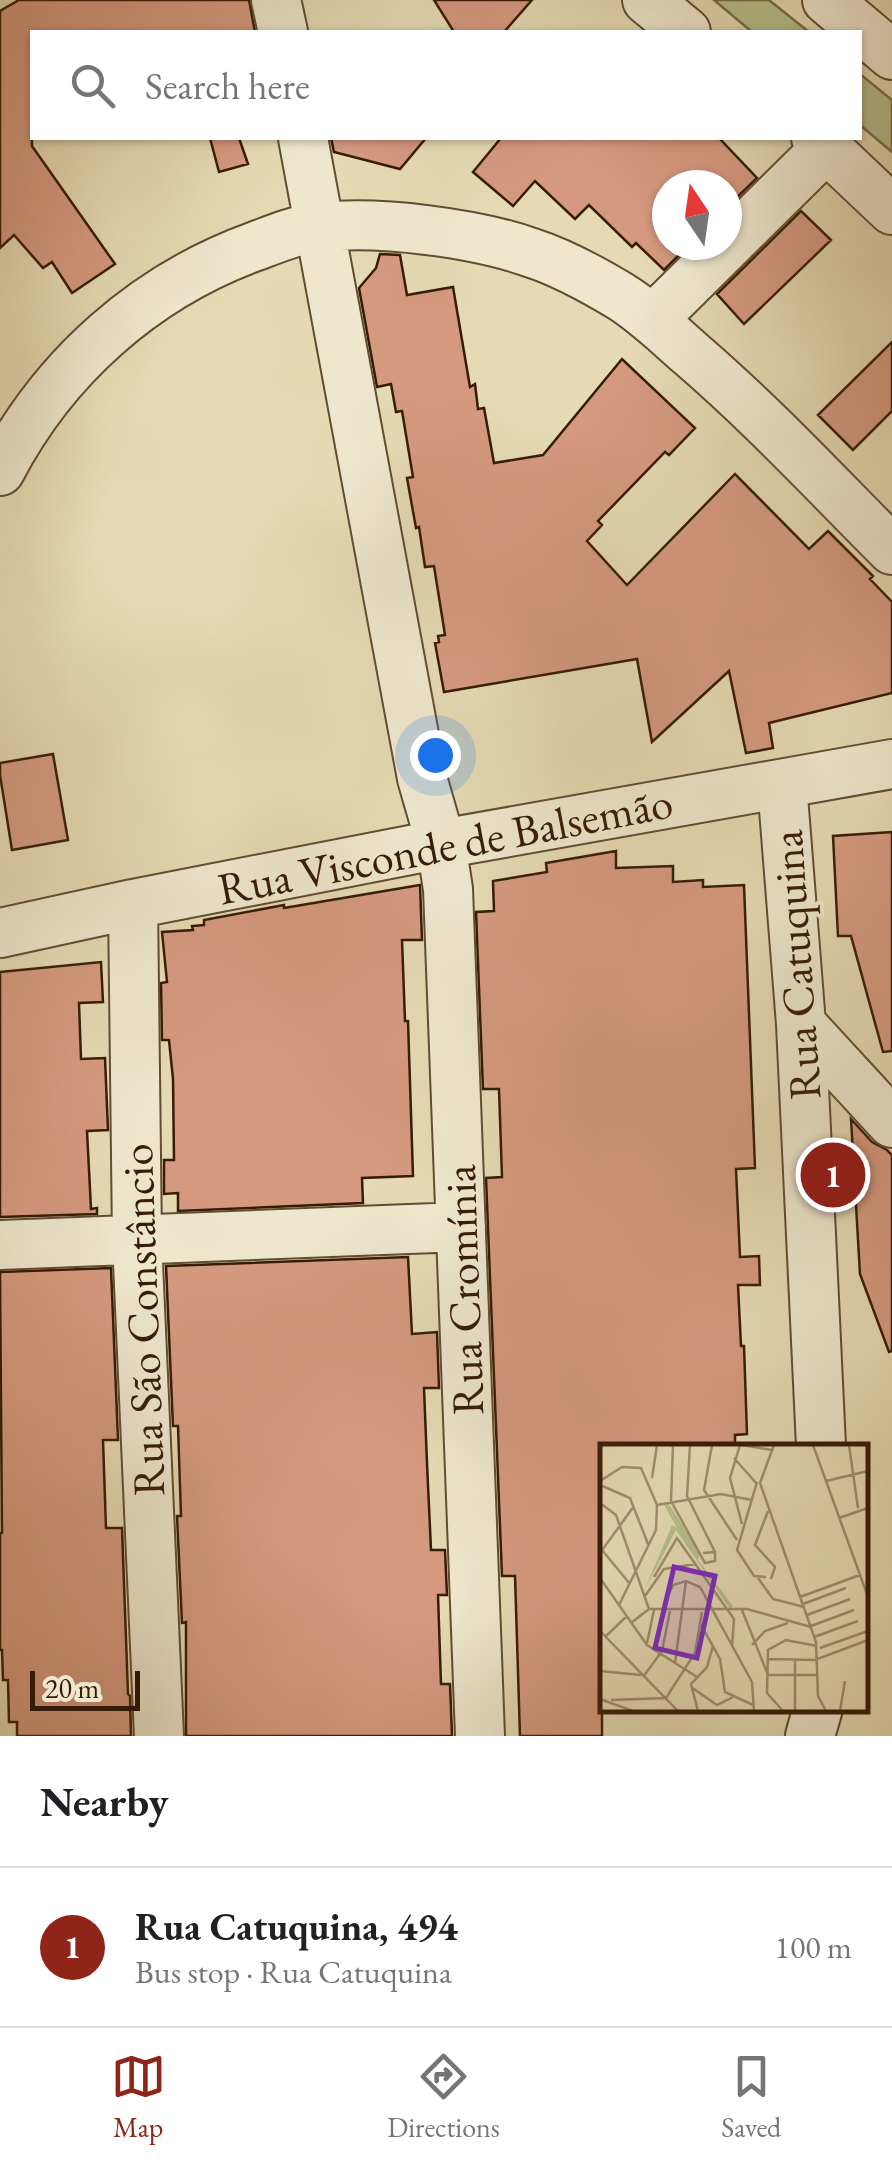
<!DOCTYPE html>
<html lang="en">
<head>
<meta charset="utf-8">
<style>
  :root { --surface:#fff; --page:#f6f6f6; --text:#202124; --muted:#757577; --line:#e0e0e0; --accent:#8f2418 }
  body { margin:0; font-family:"EB Garamond",serif; background:var(--page); color:var(--text) }
  .compass { position:absolute; left:652px; top:170px; width:90px; height:90px; border-radius:50%; background:var(--surface); box-shadow:0 2px 8px #0004; rotate:347deg }
  .scale { position:absolute; left:30px; bottom:25px; width:110px; box-sizing:border-box; padding-left:10px; border:5px solid #361c06; border-top:0; font-size:28px; line-height:35px; white-space:nowrap; color:#361c06; -webkit-text-stroke:8px #eee7ce; paint-order:stroke }
  .you { position:absolute; left:435px; top:755px; width:35px; height:35px; margin:-25px; border:8px solid #fff; border-radius:50%; background:#1a73e8; box-shadow:0 0 0 15px #1a73e833 }
  .badge { display:grid; place-items:center; width:65px; height:65px; border-radius:50%; background:var(--accent); color:#fff; font-size:32px; font-weight:700 }
  .pin { position:absolute; translate:-50% -50%; border:5px solid #fff; box-shadow:0 2px 10px #0006 }
  .list { margin:0; padding:0; list-style:none }
  h2 { display:flex; justify-content:space-between; align-items:center; height:130px; margin:0; padding:0 40px; font-size:42px }
  h2 small { font-size:32px; font-weight:400; color:var(--muted) }
  .list li { display:grid; grid-template-columns:65px 1fr auto; gap:30px; align-items:center; box-sizing:border-box; height:160px; padding:0 40px; border-top:2px solid var(--line) }
  .list b { display:block; font-size:38px; white-space:nowrap }
  .list p { margin:0; font-size:32px; white-space:nowrap; color:var(--muted) }
  .list em { font-size:32px; font-style:normal; color:var(--muted) }
  .icon { flex:none; width:55px; height:55px; fill:none; stroke:currentColor; stroke-width:2; stroke-linecap:round; stroke-linejoin:round }
  .map { position:relative; flex:none; width:892px; height:1736px; overflow:hidden }
  .search { position:absolute; background:var(--surface); box-shadow:0 2px 8px #0004; left:30px; right:30px; top:30px; height:110px; display:flex; align-items:center; gap:25px; box-sizing:border-box; padding:0 35px; border-radius:0px; color:var(--muted); font-size:38px }
  .sheet { height:290px; background:var(--surface) }
  nav { display:flex; justify-content:space-around; align-items:center; box-sizing:border-box; height:140px; border-top:2px solid var(--line); background:var(--surface); font-size:28px; color:var(--muted) }
  nav a { display:grid; justify-items:center; gap:5px }
  nav .on { color:var(--accent) }
  .map>svg:first-child { display:block }
</style>
</head>
<body>
<div class="map">
<svg width="892" height="1736" viewBox="0 0 892 1736">
  <rect width="100%" height="100%" fill="#e5dab3"/>
  <filter id="stains"><feTurbulence type="fractalNoise" baseFrequency=".002" numOctaves="4"/><feColorMatrix values="0 0 0 0 .2 0 0 0 0 .09 0 0 0 0 .02 0 0 0 .5 -.17"/></filter>
  <radialGradient id="worn" r=".72"><stop offset=".6" stop-color="#630" stop-opacity="0"/><stop offset="1" stop-color="#630" stop-opacity=".3"/></radialGradient>
  <!-- green -->
  <path fill="#b6bf8b" stroke="#766e48" stroke-width="2.5" d="M714,0H769L809,32H752Z
    M860,74L892,100V152L860,125Z"/>
  <!-- building -->
  <path fill="#d5997f" stroke="#361c06" stroke-width="2.5" d="M19,0H249L255,32H32V146L115,264L72,293L52,262L43,268L14,235L0,248V11Z
    M434,0H532L504,32H454Z
    M210,138H239L248,164L219,172Z
    M331,138H426L400,169L334,152Z
    M501,138H719L757,178L727,207V185H667V245H689L664,270L636,243L632,247L589,205L575,219L535,181L513,206L473,172Z
    M801,211L831,240L744,324L717,294Z
    M380,254L400,255L407,295L453,287L470,387L475,384L478,409L484,408L494,463L543,455L622,359L695,428L669,455L665,452L598,521L602,525L587,541L627,585L735,474L809,549L828,531L873,576L870,579L892,602V693L769,723L773,748L746,753L729,671L652,742L637,659L444,692L435,643L439,642L438,636L445,635L434,566L425,567L419,527L416,528L407,478L413,477L402,411L396,412L391,384L377,387L359,288L376,268Z
    M892,342V411L853,450L818,415Z
    M53,754L68,840L12,850L0,775V763Z
    M892,832V1051L883,1052L851,936H838L833,836Z
    M616,851V868L673,866V882L703,880V887L744,885L755,1168L736,1169L740,1257L759,1256L760,1285H738L741,1346H744L747,1434L735,1435V1446H602V1736H520L515,1576H502L486,1178L502,1177L499,1089H483L476,912L494,911L493,881L547,872L546,863Z
    M420,885L422,940H402L405,1021H408L413,1176L362,1178L363,1203L178,1211V1193L164,1194V1160H174L173,1079L169,1040H162L161,983L167,982L162,932L193,930L192,926L204,925V920L284,905V908Z
    M101,962L103,1002L79,1003L81,1059L105,1058L108,1130L87,1131L91,1209L97,1208V1214L0,1217V972Z
    M851,1119L872,1142L887,1150L892,1155V1351L889,1352L860,1274Z
    M408,1257L412,1334L437,1332L439,1388H424L427,1463L431,1550H445L447,1595H438L441,1684H450L452,1736H186V1622L182,1623L177,1516H181L178,1426H173L166,1266Z
    M111,1268L118,1440H103L106,1528H122L128,1694L130,1696L131,1736H17V1722H9L8,1680H3L2,1650H0V1533H2L0,1272Z"/>
  <g fill="none" stroke-linecap="round" stroke-linejoin="round">
    <!-- minor casing -->
    <g stroke="#624c31" stroke-width="52">
      <path id="minor" d="M276,0L283,32
        M647,0L686,32
        M827,0L892,55
        M303,138L422,778L441,844L448,889L480,1736
        M816,138L892,210
        M652,320L827,147
        M0,471C54,367 145,286 256,246C277,238 299,229 322,227C381,221 476,233 532,253C560,262 595,281 620,296C646,312 668,334 691,354C762,415 826,484 892,550
        M782,784L801,1024L821,1446
        M133,904L137,1240L159,1736
        M0,933L133,904L441,844L892,764
        M801,1024L892,1123
        M0,1245L461,1227
        M810,1736L818,1708"/>
    </g>
    <!-- minor -->
    <use href="#minor" stroke="#eee7ce" stroke-width="48"/>
  </g>
  <g text-anchor="middle" dominant-baseline="central" stroke-width="8" stroke-linejoin="round" paint-order="stroke">
    <!-- street labels -->
    <g font-size="45" fill="#361c06" stroke="#eee7ce">
      <text transform="translate(445 845) rotate(-11)">Rua Visconde de Balsemão</text>
      <text transform="translate(795 965) rotate(-94)">Rua Catuquina</text>
      <text transform="translate(463 1290) rotate(-92)">Rua Cromínia</text>
      <text transform="translate(142 1320) rotate(-92)">Rua São Constâncio</text>
    </g>
  </g>
  <!-- overview -->
  <g transform="translate(600 1444)">
    <rect width="268" height="268" fill="#e5dab3"/>
    <path d="M69,60L100,109L98,116L133,162L130,165L76,86L45,145L72,81L77,84L64,61Z" fill="#b6bf8b"/>
    <path fill="none" stroke="#9f8e6e" stroke-width="2.5" d="M73,1L71,57L105,119L115,117V108L103,109M90,1L87,52L115,108M112,1L104,46L137,96M140,1L130,34L142,80M142,1L172,6M174,1L160,39L216,198L218,252L226,267M213,1L268,153M249,1L258,64M134,14L157,40M52,34L57,1M0,37L22,23L41,24L57,61L56,86L19,161M226,37L268,27M157,38L137,106L154,132L166,133M0,41L30,54L48,100M0,59L16,71L49,165M57,61L121,50L152,56M168,67L155,101L175,123L171,135M239,74L268,64M2,106L30,140M0,109L34,62M54,133L77,94L134,175L132,203M0,134L47,201L97,233M158,134L173,155L204,163M45,152L64,125L96,120M200,153L260,131M203,160L246,144M62,166L73,141L86,137L100,143L152,238L154,267M142,166L168,231H218M207,171L250,155M31,179L49,165H147L211,183M100,179L120,215L125,248L153,261M211,182L254,166M0,187L78,267M5,193L27,172M214,193L258,177M47,199L54,166M152,201L165,187L188,179M220,204L268,187M167,215L215,216L268,196M195,216V267M75,219L86,137M0,227L41,231M43,233L62,207L70,167M91,243L117,261L133,253M0,255L33,267M11,256L66,254L95,209L102,168M98,267L91,240L107,223L113,202M183,267L167,249L168,206L186,196L217,202M240,267L245,237"/>
    <path fill="#7b2cbf" fill-opacity="0.15" stroke="#7b2cbf" stroke-width="5" d="M74,123L115,132L97,214L55,204Z"/>
    <rect width="268" height="268" fill="none" stroke="#361c06" stroke-width="5"/>
  </g>
  <rect width="100%" height="100%" filter="url(#stains)"/>
  <rect width="100%" height="100%" fill="url(#worn)"/>
</svg>
<svg class="compass" viewBox="-18 -18 36 36"><path d="M0-13l5 13h-10z" fill="#e53935"/><path d="M0 13l5-13h-10z" fill="#757577"/></svg>
<div class="scale">20 m</div>
<div class="you"></div>
<div class="pin badge" style="left:833px;top:1175px">1</div>
<div class="search"><svg class="icon" aria-label="search" viewBox="0 0 24 24"><circle cx="10" cy="10" r="6"/><path d="M15 15l6 6"/></svg>Search here</div>
</div>
<section class="sheet">
<h2>Nearby<small></small></h2>
<ul class="list">
<li><span class="badge">1</span><div><b>Rua Catuquina, 494</b><p>Bus stop · Rua Catuquina</p></div><em>100 m</em></li>
</ul>
</section>
<nav>
<a class="on"><svg class="icon" aria-label="map" viewBox="0 0 24 24"><path d="M3 6l6-2 6 2 6-2v14l-6 2-6-2-6 2zM9 4v14M15 6v14"/></svg>Map</a>
<a><svg class="icon" aria-label="directions" viewBox="0 0 24 24"><path d="M12 3l9 9-9 9-9-9zM9 14v-3h6M13 9l2 2-2 2"/></svg>Directions</a>
<a><svg class="icon" aria-label="saved" viewBox="0 0 24 24"><path d="M7 4h10v16l-5-4-5 4z"/></svg>Saved</a>
</nav>
</body>
</html>
